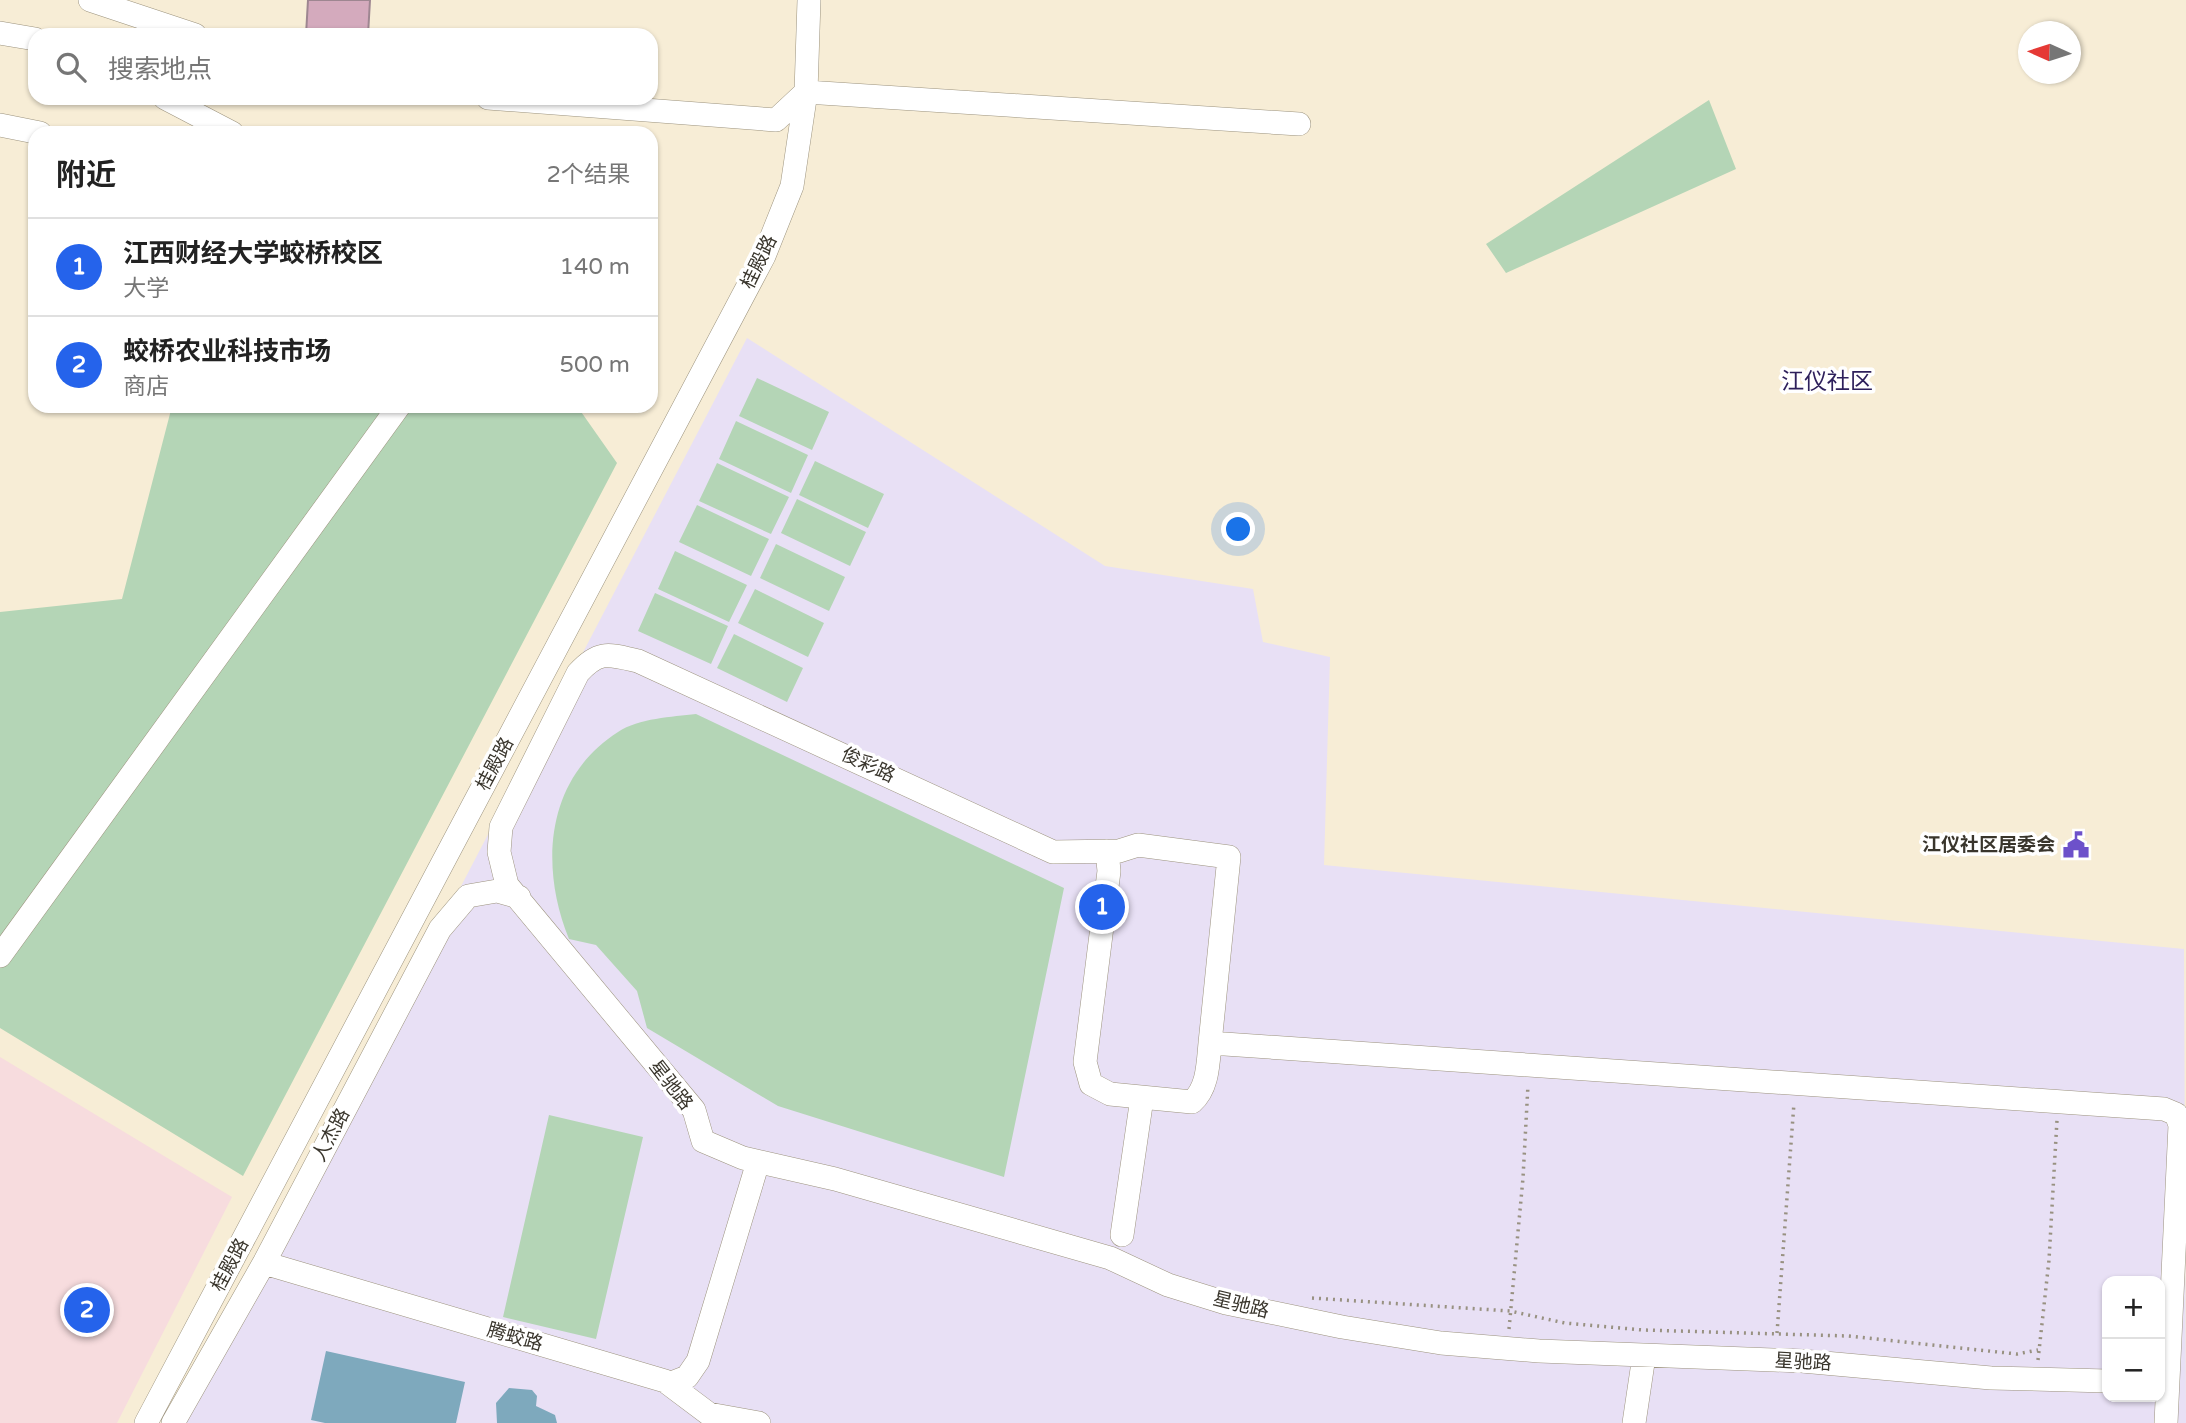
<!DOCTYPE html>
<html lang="zh">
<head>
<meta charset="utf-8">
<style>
  :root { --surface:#fff; --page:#f2f2f2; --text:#222; --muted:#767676; --line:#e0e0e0; --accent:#2563eb }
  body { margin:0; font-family:"Varela Round","Noto Sans SC",sans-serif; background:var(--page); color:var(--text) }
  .controls { position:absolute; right:21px; bottom:21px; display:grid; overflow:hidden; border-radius:14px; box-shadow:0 2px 5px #0004 }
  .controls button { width:63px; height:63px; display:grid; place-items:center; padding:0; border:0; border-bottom:2px solid var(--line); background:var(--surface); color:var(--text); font:35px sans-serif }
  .compass { position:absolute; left:2018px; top:21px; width:63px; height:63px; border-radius:50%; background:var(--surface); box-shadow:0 2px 5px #0004; rotate:273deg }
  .you { position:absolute; left:1239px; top:530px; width:24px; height:24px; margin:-18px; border:5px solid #fff; border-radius:50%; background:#1a73e8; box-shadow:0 0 0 10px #1a73e833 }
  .badge { display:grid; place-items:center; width:46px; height:46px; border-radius:50%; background:var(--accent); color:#fff; font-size:23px; font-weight:700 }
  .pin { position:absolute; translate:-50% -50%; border:4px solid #fff; box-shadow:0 2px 7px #0006 }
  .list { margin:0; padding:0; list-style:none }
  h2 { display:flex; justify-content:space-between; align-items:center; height:91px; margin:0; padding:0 28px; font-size:30px }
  h2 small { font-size:23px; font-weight:400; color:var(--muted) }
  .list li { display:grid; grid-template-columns:46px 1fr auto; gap:21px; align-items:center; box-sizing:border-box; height:98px; padding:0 28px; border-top:2px solid var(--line) }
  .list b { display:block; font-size:26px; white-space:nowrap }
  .list p { margin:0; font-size:23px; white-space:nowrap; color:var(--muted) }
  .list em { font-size:23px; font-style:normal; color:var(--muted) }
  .icon { flex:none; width:38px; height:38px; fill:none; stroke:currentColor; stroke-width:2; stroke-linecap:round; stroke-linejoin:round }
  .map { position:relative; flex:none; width:2186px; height:1423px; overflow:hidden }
  .search { position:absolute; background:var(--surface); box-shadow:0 2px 5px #0004; left:28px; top:28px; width:630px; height:77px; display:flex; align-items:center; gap:18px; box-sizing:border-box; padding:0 24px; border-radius:21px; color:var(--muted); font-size:26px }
  .panel { position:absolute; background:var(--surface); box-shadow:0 2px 5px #0004; left:28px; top:126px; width:630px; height:287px; border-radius:21px }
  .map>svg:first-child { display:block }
</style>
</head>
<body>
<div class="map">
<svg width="2186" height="1423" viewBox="0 0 2186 1423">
  <rect width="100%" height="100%" fill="#f7edd6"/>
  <!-- commercial -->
  <path fill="#f7dcde" d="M0,1057L232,1197L117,1423H0Z"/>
  <!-- education -->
  <path fill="#e8e0f5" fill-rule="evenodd" d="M747,338L1105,566L1253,589L1263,642L1330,657L1324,865L2184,949L2186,1423H181ZM2107,1281H2160V1397H2107Z"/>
  <!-- green -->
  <path fill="#b4d5b6" d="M1709,100L1736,169L1506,273L1486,244Z
    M757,378L829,412L812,450L739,416Z
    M172,406H577L617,463L243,1176L0,1028V612L122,599Z
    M736,421L808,455L791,493L719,459Z
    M815,461L884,494L868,528L799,495Z
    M717,463L789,497L771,534L699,501Z
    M797,499L866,532L850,566L781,533Z
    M697,505L769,539L751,576L679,542Z
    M776,544L845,577L829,611L760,578Z
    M675,551L747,585L729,622L658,589Z
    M755,589L824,623L808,657L738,623Z
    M655,593L728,626L711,664L638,631Z
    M734,634L803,668L787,702L717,668Z
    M696,714L1064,888L1004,1177L778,1106L647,1028L637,991L596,945L569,939C539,865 546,778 618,732C639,718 672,717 696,714Z
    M549,1115L643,1137L596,1339L503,1317Z"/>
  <!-- water -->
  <path fill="#7ea9bd" d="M326,1351L465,1382L456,1423H325L311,1420Z
    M509,1388L532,1390L537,1396L536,1406L555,1415L557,1423H497L496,1403Z"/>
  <!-- building -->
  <path fill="#d4aabd" stroke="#9e8691" stroke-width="2" d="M308,0H370L368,35H306Z"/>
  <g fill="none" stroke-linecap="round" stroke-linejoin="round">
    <!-- minor casing -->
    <g stroke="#9c937e" stroke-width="24">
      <path id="minor" d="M90,0L195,35
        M0,33L35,39
        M165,98L232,133
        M488,98L776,120L806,92L1299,124
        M0,125L40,133
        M1107,851L1109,871L1085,1062L1091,1084L1110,1094L1192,1102C1208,1088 1208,1064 1210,1043L2164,1109L2176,1114L2180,1125L2166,1423
        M0,956L399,406
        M1210,1043L1229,857L1138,845L1119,851L1053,852L638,661C608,654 599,650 578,673L501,827L499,852L507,885L694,1110L703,1141L743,1158L835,1179L1110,1258L1168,1285L1226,1303L1342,1327L1441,1343L1539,1351L1802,1361L1991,1378L2107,1381
        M1122,1235L1142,1098
        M264,1263L665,1381L709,1414L759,1423
        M669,1384L687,1377L698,1361L758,1162
        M146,1423L764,256L792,186L806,92L809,0
        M173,1423L264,1263L440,929L468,896L497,891L519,897
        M1634,1423L1644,1356"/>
    </g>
    <!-- path -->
    <path stroke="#989181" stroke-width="3.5" stroke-dasharray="2 5" stroke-linecap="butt" d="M1312,1298L1510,1311L1565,1323L1643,1330L1848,1336L2017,1354L2038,1350
      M1509,1329L1523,1178L1528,1085
      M1777,1333L1794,1103
      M2038,1360L2049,1260L2057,1120"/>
    <!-- minor -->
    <use href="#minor" stroke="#fff" stroke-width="23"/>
  </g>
  <!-- icons -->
  <defs>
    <g id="civic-bare" transform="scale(2.1)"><path d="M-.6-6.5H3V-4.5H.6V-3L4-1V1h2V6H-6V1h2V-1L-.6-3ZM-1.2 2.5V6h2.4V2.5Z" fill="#6d51ca" stroke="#fff" stroke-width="2.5" paint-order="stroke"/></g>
  </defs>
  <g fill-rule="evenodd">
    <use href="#civic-bare" x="2076" y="845"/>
  </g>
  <g text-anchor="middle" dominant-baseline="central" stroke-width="7" stroke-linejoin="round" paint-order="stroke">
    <!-- street labels -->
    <g font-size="19" fill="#39352c" stroke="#fff">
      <text transform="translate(759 262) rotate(-64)">桂殿路</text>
      <text transform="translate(495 764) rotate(-62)">桂殿路</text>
      <text transform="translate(868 765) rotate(25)">俊彩路</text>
      <text transform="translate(671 1085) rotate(52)">星驰路</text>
      <text transform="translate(331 1135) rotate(-62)">人杰路</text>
      <text transform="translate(230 1265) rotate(-62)">桂殿路</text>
      <text transform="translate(1241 1305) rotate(14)">星驰路</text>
      <text transform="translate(515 1337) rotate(16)">腾蛟路</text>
      <text transform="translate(1803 1362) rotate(3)">星驰路</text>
    </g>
    <!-- poi labels -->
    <g font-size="19" font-weight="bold" fill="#39352c" stroke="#fff" text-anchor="end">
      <text x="2055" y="845">江仪社区居委会</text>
    </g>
    <!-- quarter labels -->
    <g font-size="23" fill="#2e205b" stroke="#fff">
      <text x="1827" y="382">江仪社区</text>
    </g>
  </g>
</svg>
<div class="controls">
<button>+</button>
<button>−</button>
</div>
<svg class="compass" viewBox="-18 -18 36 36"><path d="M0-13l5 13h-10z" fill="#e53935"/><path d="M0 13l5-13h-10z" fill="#767676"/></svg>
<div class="you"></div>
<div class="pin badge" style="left:1102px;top:907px">1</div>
<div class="pin badge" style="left:87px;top:1310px">2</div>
<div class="search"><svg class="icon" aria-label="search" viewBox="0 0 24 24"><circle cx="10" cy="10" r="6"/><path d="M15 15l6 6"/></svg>搜索地点</div>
<section class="panel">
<h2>附近<small>2个结果</small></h2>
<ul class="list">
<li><span class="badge">1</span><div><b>江西财经大学蛟桥校区</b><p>大学</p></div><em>140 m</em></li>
<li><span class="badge">2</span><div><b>蛟桥农业科技市场</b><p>商店</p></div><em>500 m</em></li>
</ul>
</section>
</div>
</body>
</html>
